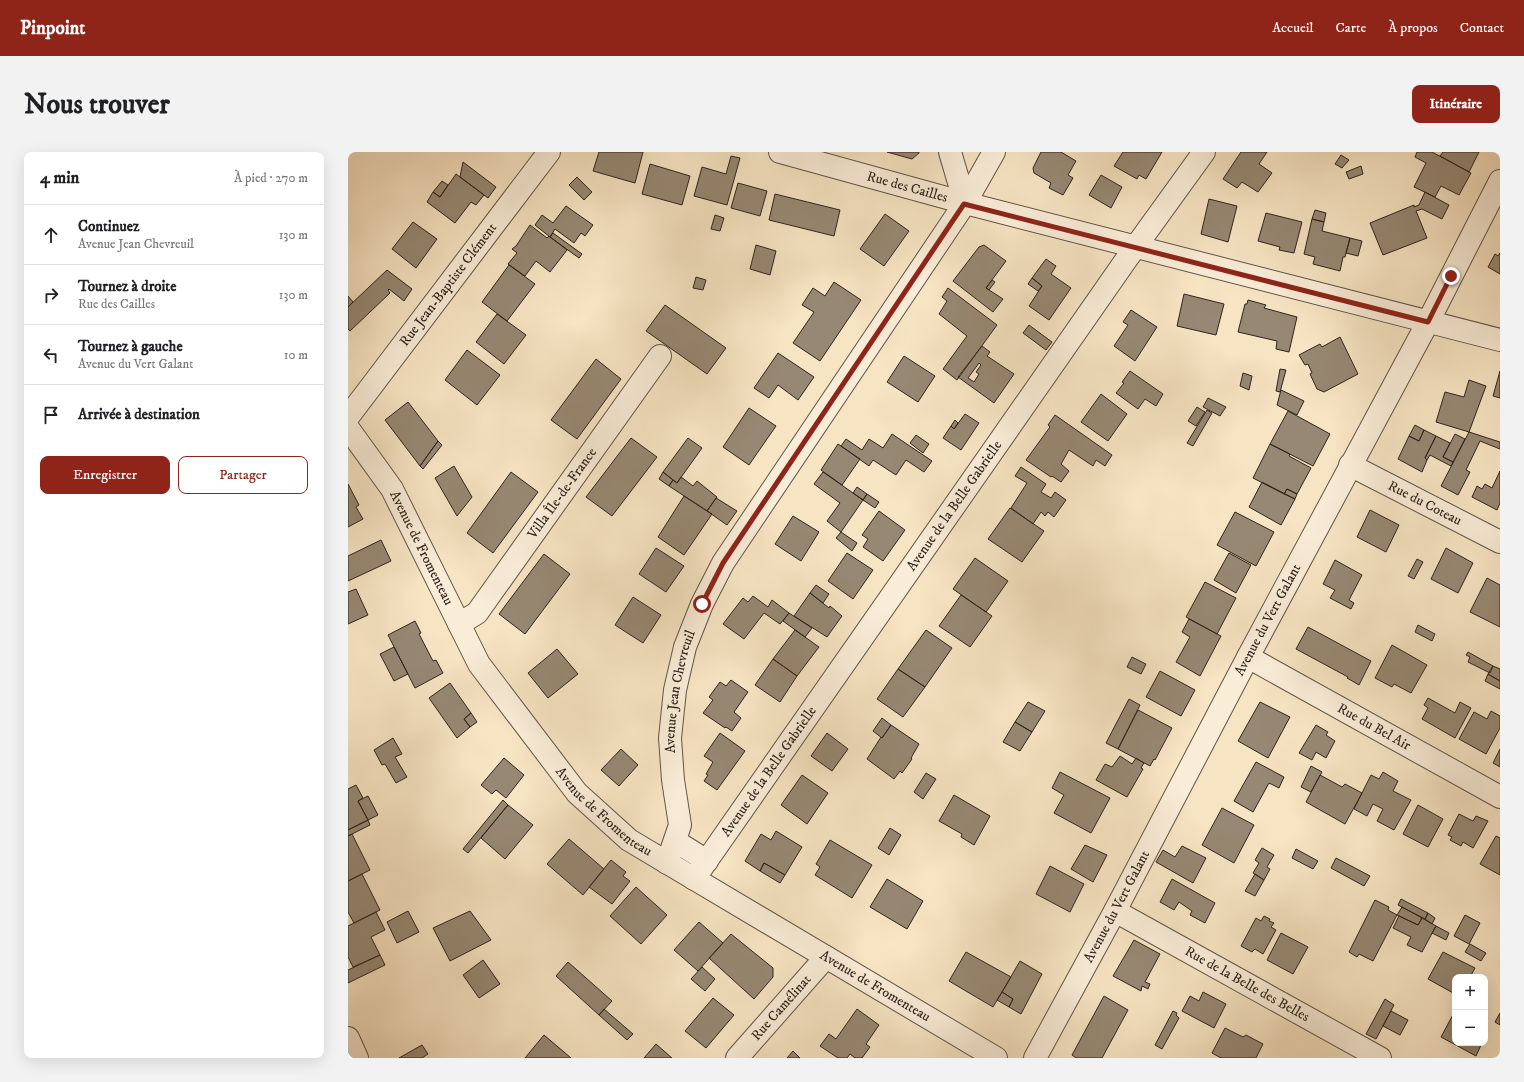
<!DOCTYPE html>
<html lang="fr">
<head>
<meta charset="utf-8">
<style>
  :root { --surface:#fff; --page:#f2f2f2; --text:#202124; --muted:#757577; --line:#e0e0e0; --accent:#8f2418 }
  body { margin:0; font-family:"IM FELL DW Pica",serif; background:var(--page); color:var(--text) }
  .controls { position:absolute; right:12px; bottom:12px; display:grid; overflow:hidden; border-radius:8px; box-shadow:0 4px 16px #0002 }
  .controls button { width:36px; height:36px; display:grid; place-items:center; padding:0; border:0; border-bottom:1px solid var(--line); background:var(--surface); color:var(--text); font:20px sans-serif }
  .stop { position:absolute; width:12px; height:12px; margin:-9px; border:3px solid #8f2418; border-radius:50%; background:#fff }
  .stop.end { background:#8f2418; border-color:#fff; box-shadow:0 1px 4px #0008 }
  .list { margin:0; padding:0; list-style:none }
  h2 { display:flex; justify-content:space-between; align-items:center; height:52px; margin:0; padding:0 16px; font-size:17px }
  h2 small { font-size:13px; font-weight:400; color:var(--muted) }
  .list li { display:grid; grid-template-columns:26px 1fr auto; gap:12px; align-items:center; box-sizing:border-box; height:60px; padding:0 16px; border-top:1px solid var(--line) }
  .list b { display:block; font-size:15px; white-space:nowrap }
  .list p { margin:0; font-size:13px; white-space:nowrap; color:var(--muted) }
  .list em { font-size:13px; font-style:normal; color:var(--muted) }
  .actions { display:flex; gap:8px; padding:12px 16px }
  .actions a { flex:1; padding:9px 0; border:1px solid var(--accent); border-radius:8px; text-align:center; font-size:14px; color:var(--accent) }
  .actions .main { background:var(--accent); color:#fff }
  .icon { flex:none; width:22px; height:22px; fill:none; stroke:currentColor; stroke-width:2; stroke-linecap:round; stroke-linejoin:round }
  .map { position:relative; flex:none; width:1152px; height:906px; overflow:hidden; border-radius:8px }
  header { display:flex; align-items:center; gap:24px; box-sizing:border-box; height:56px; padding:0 20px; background:var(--accent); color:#fff }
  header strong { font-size:19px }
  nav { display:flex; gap:22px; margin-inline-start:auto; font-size:14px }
  .intro { display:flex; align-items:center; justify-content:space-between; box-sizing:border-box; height:96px; padding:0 24px }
  h1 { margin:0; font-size:28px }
  .button { padding:10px 18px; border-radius:8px; background:var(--accent); color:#fff; font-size:14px; font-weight:700 }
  main { display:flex; gap:24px; padding:0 24px }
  aside { flex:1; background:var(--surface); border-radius:8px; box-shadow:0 4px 16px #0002 }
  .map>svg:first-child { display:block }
</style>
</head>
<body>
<header>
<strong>Pinpoint</strong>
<nav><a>Accueil</a><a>Carte</a><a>À propos</a><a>Contact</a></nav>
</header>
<div class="intro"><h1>Nous trouver</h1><a class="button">Itinéraire</a></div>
<main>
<aside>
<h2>4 min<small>À pied · 270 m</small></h2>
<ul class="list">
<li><svg class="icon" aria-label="ahead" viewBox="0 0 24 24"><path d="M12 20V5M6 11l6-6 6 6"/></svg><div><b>Continuez</b><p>Avenue Jean Chevreuil</p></div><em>130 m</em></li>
<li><svg class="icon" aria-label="right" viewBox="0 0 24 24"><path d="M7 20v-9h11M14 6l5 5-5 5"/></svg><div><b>Tournez à droite</b><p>Rue des Cailles</p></div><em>130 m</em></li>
<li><svg class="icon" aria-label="left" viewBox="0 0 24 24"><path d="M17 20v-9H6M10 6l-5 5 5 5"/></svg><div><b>Tournez à gauche</b><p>Avenue du Vert Galant</p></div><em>10 m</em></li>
<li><svg class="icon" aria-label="arrive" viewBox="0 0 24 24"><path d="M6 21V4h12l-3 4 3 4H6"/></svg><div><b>Arrivée à destination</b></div></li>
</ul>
<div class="actions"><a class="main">Enregistrer</a><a>Partager</a></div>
</aside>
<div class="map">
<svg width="1152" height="906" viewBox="0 0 1152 906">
  <rect width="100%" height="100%" fill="#f7e4c3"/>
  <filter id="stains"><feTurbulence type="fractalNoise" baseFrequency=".005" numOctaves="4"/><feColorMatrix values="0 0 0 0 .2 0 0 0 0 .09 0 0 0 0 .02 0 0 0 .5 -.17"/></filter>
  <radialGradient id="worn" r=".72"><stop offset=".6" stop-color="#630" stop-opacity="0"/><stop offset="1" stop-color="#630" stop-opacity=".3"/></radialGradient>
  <!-- building -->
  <path fill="#978873" stroke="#2f241c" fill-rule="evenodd" d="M251,0H295L287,31L245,19Z
    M539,0H571V1L564,7Z
    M693,0H713L728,9L720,23L725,26L715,43L701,36L703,31L686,21L685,16Z
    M775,0H814L798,27L791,23L789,27L766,14Z
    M893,0H919L911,12L924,21L910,40L894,30L889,36L875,27Z
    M1069,0H1084L1123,21L1111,43L1093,34L1087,45L1066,35L1078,11L1067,5Z
    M1095,0H1131L1121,20L1092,4Z
    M993,3L1001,8L994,16L987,12Z
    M383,4L392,6L379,53L346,44L354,15L378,22Z
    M115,10L148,35L140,46L112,25Z
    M302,12L342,24L334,53L294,42Z
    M1013,14L1015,22L1001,27L998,20Z
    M108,22L136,43L128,53L123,50L107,71L79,50L85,40L92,45Z
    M753,23L774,35L763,56L741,43Z
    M229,25L244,40L236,48L221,33Z
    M94,29L100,33L92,45L85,40Z
    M390,31L419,39L412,64L383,56Z
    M1077,40L1101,53L1094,67L1074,57L1068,59L1079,86L1035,103L1022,71L1066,53V55L1071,53Z
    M427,42L492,58L486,84L421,68Z
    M861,47L889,54L880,90L853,82Z
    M218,54L245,73L237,84L233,81L226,91L207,77L202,85L187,73L194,63L205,71Z
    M967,58L978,61L976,70L964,67Z
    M918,61L954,70L946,101L931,98L932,95L910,89Z
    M537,62L561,79L536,114L512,97Z
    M367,63L376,66L372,79L363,77Z
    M964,67L976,70L974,79L1002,86L997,105H995L992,119L965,112L967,105L956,102Z
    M65,70L89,87L68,116L44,97Z
    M182,73L199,86L201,84L219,98L202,120L188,109L177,124L160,112L169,101L164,97L168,94Z
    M205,81L234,102L231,106L202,85Z
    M1002,86L1014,89L1010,104L998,101Z
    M408,93L428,99L422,123L402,117Z
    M636,93L658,109L638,136L655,147L645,160L605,129L631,95Z
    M1152,101V122L1140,115L1147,102L1150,104Z
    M698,107L708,114L703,122L723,136L701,168L681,154L694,134L684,126Z
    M161,113L187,132L159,169L134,150Z
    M39,118L64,137L56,149L41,137L40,138L42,141L2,179L0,177V155Z
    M348,125L358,128L355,138L345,136Z
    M684,126L694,134L690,139L680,132Z
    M644,128L647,130L641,138L638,136Z
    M486,130L513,148L472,209L445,191L466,160L454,153L465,136L477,144Z
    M600,136L649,173L609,228L595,217L619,184L591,162L599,149L594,145Z
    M836,142L876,152L868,183L829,174Z
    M0,144L5,150L0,155Z
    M900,148L918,153L916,156L949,165L941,200L928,197L929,189L890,180L897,152H899Z
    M317,153L378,196L359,222L298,179Z
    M783,158L809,175L787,209L766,194L780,173L775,170Z
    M149,162L178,183L156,212L128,190Z
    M681,173L704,190L698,198L675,181Z
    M992,185L1010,222L976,240L969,237L962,222L964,221L960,212L957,213L951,203L972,192L974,195Z
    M634,194L642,200L639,204L666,222L646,251L610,225ZM631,211L633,213L628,220L631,222L626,230L620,226Z
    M119,198L152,223L129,253L97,228Z
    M430,201L466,225L450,248L430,233L421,246L406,236Z
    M556,204L587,224L570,250L539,230Z
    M248,207L273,227L229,287L203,268Z
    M932,217L938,218L932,240L928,239Z
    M782,219L815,242L808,254L797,247L790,257L768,241L776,231L774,230Z
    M1152,219V246L1145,244Z
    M895,221L904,224L901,238L892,234Z
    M1121,228L1138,234L1121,280L1088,270L1097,240L1116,245Z
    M933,238L956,249L949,263L929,253Z
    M753,242L779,262L760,289L733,270Z
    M860,246L878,255L872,264L855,255Z
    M60,250L90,289L72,314L37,268Z
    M849,255L857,260L848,274L840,269Z
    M401,256L428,274L401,313L375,295Z
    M859,258L864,261L845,294L839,291Z
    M940,259L982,282L965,314L922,292Z
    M617,262L631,271L613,298L595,286L603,274L606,277Z
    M707,263L764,303L757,314L748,308L745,314L721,298L713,312L721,319L713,330L704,324L703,325L678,308L702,275L700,273Z
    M607,268L610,271L606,277L603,274Z
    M1067,273L1076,278L1071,289L1061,284Z
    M1076,278L1088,284L1077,306L1079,308L1074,320L1050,307L1061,284L1071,289Z
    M1121,280L1152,290V297L1132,289L1118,318L1122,320L1110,343L1093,334Z
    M544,282L584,309L576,320L558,308L548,323L525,308L521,314L493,294L498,287L514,298L521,287L535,296Z
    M1107,282L1117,287L1105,310L1095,305Z
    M568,283L581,292L575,301L562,291Z
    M1088,284L1102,291L1095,305L1105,310L1103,314L1082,303L1079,308L1077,306Z
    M283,286L309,305L264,364L238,345Z
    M340,286L354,296L329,331L315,320Z
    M90,289L94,293L75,317L72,314Z
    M490,292L512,307L494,333L473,318Z
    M922,292L942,302L941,304L963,316L949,342L939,337L936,342L905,326Z
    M106,314L124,345L109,364L87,326Z
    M673,315L698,332L693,340L703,346L707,340L718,348L706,365L700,360L697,364L693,360L685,372L663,356L679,331L667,324Z
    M1152,319V351L1149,358L1124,345L1129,334L1134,337L1137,332L1144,336Z
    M163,320L190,340L145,401L119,381Z
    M315,320L325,328L321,334L311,327Z
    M475,320L515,348L493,380L479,369L492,351L466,332Z
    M333,325L345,334L349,329L369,345L359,359L321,334L325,328L329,331Z
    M914,330L947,347L933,373L901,355Z
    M0,332L11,353L8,355L15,367L0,375Z
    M509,335L519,342L515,348L505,341Z
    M939,337L949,342L947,347L936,342Z
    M519,342L531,350L527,356L515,348Z
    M336,344L364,362L336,403L310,385Z
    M368,346L389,359L379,373L359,359Z
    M662,356L696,379L674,410L640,387Z
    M1022,358L1051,373L1038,400L1009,385Z
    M531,359L557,378L535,409L515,395L520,387L514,383Z
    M887,360L926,380L908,414L869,393Z
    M445,364L471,380L453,409L427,392Z
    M493,380L509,391L504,399L488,386Z
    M33,388L43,409L0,429V404Z
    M308,396L336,414L318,440L291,422Z
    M1098,396L1125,411L1110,441L1083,427Z
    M499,401L525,418L505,447L480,429Z
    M881,401L903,413L888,441L866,428Z
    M196,402L222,422L177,482L151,462Z
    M627,406L660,429L638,460L605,437Z
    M1069,407L1075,410L1066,427L1060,424Z
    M987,408L1014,423L1001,448L1006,451L1003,457L982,446L987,438L975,432Z
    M1139,426L1152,433V475L1122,460Z
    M857,430L888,446L869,482L838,465Z
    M468,433L481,442L475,451L462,441Z
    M8,437L20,463L0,472V440Z
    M462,441L481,456L482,454L494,464L479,485L446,464Z
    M613,443L644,464L622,495L591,474Z
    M405,444L420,455L424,448L441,461L432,472L416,461L396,487L375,472L395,446L400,450Z
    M285,445L313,463L295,491L267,473Z
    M441,461L464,476L457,485L435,469Z
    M841,467L873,484L852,524L828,510L842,485L834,480Z
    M67,469L73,481L71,482L85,509L88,508L95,521L67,536L40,483Z
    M1070,473L1087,482L1084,489L1067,480Z
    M960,475L1023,509L1011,533L999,526L1000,525L948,497Z
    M447,478L471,495L449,524L425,507Z
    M578,478L604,496L577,535L550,517Z
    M1044,493L1079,513L1063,541L1046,532L1044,535L1027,526Z
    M46,495L60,522L46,529L32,502Z
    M209,497L230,522L200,546L180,521Z
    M1120,500L1145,514L1142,521L1120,510L1122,505L1118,503Z
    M784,505L798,512L793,522L779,515Z
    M425,507L449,524L432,550L407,533Z
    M1145,514L1152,517V529L1140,522Z
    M550,517L577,535L555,565L529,547Z
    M812,519L847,538L833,564L798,545Z
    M1140,522L1152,529V537L1137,529Z
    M383,528L400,540L386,560L393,566L384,579L378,575L377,576L355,561L365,548L361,545L372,530L378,534Z
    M102,531L123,561L116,567L122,575L109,586L81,546Z
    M1080,546L1107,561L1112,550L1123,556L1107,586L1074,567L1080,556L1076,553Z
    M781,547L792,553L770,597L758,591Z
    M680,550L697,559L684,580L667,570Z
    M912,550L942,565L920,606L890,589Z
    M790,558L824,576L807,608L806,607L802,614L770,597Z
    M1143,559L1152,564V576L1138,602L1111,587L1126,560L1139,567Z
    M123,561L129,570L122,575L116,567Z
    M534,566L543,573L534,586L525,579Z
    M667,570L684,580L672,599L655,590Z
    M543,573L571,592L563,606L564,607L554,621L552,619L546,627L519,607L533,585L534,586Z
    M968,573L980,580L978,583L987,589L978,606L968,600L964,608L951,601Z
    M372,581L397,599L369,638L356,629L360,623L358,622L365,610L356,604Z
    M479,581L500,597L484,619L463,604Z
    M45,586L54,602L47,605L59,625L48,631L37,612L34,613L26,598Z
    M273,597L290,613L271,634L253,618Z
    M1152,597V615L1145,611Z
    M772,604L784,612L788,606L796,611L793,616L795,617L779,645L748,628L757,612L764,615Z
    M156,606L176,623L158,646L148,638L144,642L133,633Z
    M908,610L936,625L931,636L921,631L905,660L886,649Z
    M963,614L974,620L963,640L953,635Z
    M712,620L762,646L743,681L706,661L716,643L704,636Z
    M1035,620L1050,629L1045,639L1063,648L1046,678L1029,669L1035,657L1025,652L1019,664L1006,657L1023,623L1031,627Z
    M578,621L588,627L575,647L566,640Z
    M454,623L480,641L459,672L433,653Z
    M972,623L994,635L997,632L1014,641L997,672L958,650Z
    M8,633L15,646L10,649L20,668L0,678V637Z
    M606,643L642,664L626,693L613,685L614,682L591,669Z
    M20,644L30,663L20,668L10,649Z
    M155,648L160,653L120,701L115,697Z
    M160,653L185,673L157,707L133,686Z
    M1070,653L1095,667L1080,695L1055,682Z
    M874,656L906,673L886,711L854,693Z
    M1111,662L1125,669L1128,664L1140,669L1125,696L1115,690L1113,694L1102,688L1104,685L1100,683Z
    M20,668L22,673L0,684V678Z
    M542,676L553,683L541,703L530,696Z
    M428,679L454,695L437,723L416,711L412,719L397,709L413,682L423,688Z
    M4,682L22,718L0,729V684Z
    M1148,684L1152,686V723L1132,712Z
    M221,687L256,717L235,743L199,712Z
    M482,688L524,713L504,746L467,723L472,715L468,712Z
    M737,693L759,703L745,730L723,717Z
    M834,694L858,706L845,731L808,710L815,698L827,705Z
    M914,696L926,703L919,715L922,717L916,728L905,721L911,711L907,708Z
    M948,697L970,709L965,717L944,706Z
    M988,706L1022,724L1016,734L983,716Z
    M263,708L278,720L275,724L282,729L264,752L241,735Z
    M416,711L437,723L432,731L412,719Z
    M702,714L736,732L722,760L688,742Z
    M14,722L32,758L6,771L0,760V729Z
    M907,722L916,728L907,744L897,739Z
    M539,727L575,749L559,777L522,755Z
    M824,727L867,751L857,771L842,763L844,759L831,750L826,758L812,750Z
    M288,735L319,763L293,792L262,764Z
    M1053,747L1080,761L1077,767L1050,753Z
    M1027,748L1041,755L1040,758L1049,763L1025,809L1011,802L1009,805L1001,800Z
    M1054,755L1074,766L1070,773L1049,763Z
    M60,759L71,780L49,791L39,770Z
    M122,759L143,788L102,809L85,776Z
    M28,760L37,778L23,785L32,803L5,815L0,805V774Z
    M1080,761L1087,766L1084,772L1077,767Z
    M1117,763L1132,771L1121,792L1106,784Z
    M916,764L922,767L921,769L926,771L923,775L928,778L915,802L907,797L904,800L893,794L908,766L913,769Z
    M1051,764L1070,773L1074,766L1088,774L1074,800L1059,793L1063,785L1045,776Z
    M351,770L375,791L350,819L326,798Z
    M1088,774L1101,781L1098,788L1084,781Z
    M933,781L960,795L945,822L919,808Z
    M383,782L425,816V825L406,847L361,806Z
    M786,788L812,802L797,830L802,832L800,837L794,834L793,839L765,824Z
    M1122,792L1138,801L1133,809L1117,800Z
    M618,800L663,825L645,855L601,829Z
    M1095,800L1127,816L1122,825H1107V842L1080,827Z
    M32,803L37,813L0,831V818Z
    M135,808L152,832L131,846L115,823Z
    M672,809L694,822L673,862L661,855L665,847L654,840Z
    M220,810L264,849L251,863L208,824Z
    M354,815L367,827L357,839L343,827Z
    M654,840L665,847L661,855L649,848Z
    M855,840L878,852L866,876L834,859L842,844L851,849Z
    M756,844L780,858L754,906H728L724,903Z
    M365,846L386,863L358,896L337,879Z
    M1037,847L1046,853L1028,887L1018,882Z
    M256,857L285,882L279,888L251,863Z
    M509,857L531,873L518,892L522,895L514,906H507L502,902L499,906H490L472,894L481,882L488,887Z
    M825,859L829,861L828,863L831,866L814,897L807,893Z
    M1043,859L1060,868L1052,883L1035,874Z
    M1107,859V891H1134L1128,904L1093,885Z
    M1152,861V873L1147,870Z
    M877,876L895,885L898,883L915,892L908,906H873L864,901Z
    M196,883L223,906H177Z
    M308,892L324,906H296Z
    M74,893L80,902L74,906H51Z
    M445,899L452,906H439Z"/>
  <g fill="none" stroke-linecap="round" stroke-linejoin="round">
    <!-- minor casing -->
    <g stroke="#615446" stroke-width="24">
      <g id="minor">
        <path id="s1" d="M432,0L617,51L1152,188"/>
        <path d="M602,0L617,51"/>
        <path id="s2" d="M0,265L201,0"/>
        <path id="s3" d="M0,276L44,337L131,512L229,641L281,688L648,906"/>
        <path id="s4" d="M1002,313L1152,390"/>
        <path id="s5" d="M111,472L129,461L312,204"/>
        <path id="s6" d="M900,505L1152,645"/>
        <path d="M327,689L359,709"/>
        <path id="s7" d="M319,711L332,673L325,628L322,586L327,538L337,495L354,452L375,411L617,51L646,0"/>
        <path id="s8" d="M346,727L778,108L856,0"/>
        <path id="s9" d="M767,759L1032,906"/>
        <path id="s10" d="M389,906L478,805"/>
        <path id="s11" d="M687,906L767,759L900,505L1080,170L1152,29"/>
      </g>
    </g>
    <!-- tertiary casing -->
    <g stroke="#615446" stroke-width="24">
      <path id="tertiary" d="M0,886L9,906"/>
    </g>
    <!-- minor -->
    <use href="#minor" stroke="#faedd8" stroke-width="22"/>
    <!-- tertiary -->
    <use href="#tertiary" stroke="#faedd8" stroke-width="22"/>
  </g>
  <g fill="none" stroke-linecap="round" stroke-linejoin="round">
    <!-- route -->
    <path stroke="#8f2418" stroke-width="5" d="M354,452L375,411L616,52L1080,170L1103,124"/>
  </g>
  <g text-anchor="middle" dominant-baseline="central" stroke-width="3" stroke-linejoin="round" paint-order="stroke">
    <!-- street labels -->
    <g font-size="14" fill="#2f241c" stroke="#faedd8">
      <text stroke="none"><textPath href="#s1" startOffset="132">Rue des Cailles</textPath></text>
      <text stroke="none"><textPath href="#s2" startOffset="166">Rue Jean-Baptiste Clément</textPath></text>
      <text stroke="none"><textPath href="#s5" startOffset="168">Villa Île-de-France</textPath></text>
      <text stroke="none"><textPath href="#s4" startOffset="84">Rue du Coteau</textPath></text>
      <text stroke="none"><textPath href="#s8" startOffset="455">Avenue de la Belle Gabrielle</textPath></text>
      <text stroke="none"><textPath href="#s3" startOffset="141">Avenue de Fromenteau</textPath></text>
      <text stroke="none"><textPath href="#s11" startOffset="496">Avenue du Vert Galant</textPath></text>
      <text stroke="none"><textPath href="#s7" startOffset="175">Avenue Jean Chevreuil</textPath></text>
      <text stroke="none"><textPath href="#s6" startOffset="144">Rue du Bel Air</textPath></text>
      <text stroke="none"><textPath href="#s8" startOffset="131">Avenue de la Belle Gabrielle</textPath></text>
      <text stroke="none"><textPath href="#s3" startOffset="465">Avenue de Fromenteau</textPath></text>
      <text stroke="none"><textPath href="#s11" startOffset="172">Avenue du Vert Galant</textPath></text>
      <text stroke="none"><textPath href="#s9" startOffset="151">Rue de la Belle des Belles</textPath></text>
      <text stroke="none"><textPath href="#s3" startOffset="789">Avenue de Fromenteau</textPath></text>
      <text stroke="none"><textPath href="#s10" startOffset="67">Rue Camélinat</textPath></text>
    </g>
  </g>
  <rect width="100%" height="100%" filter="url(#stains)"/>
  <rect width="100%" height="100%" fill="url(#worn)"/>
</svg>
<div class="controls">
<button>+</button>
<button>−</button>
</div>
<div class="stop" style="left:354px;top:452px"></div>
<div class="stop end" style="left:1103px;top:124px"></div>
</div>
</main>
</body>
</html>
